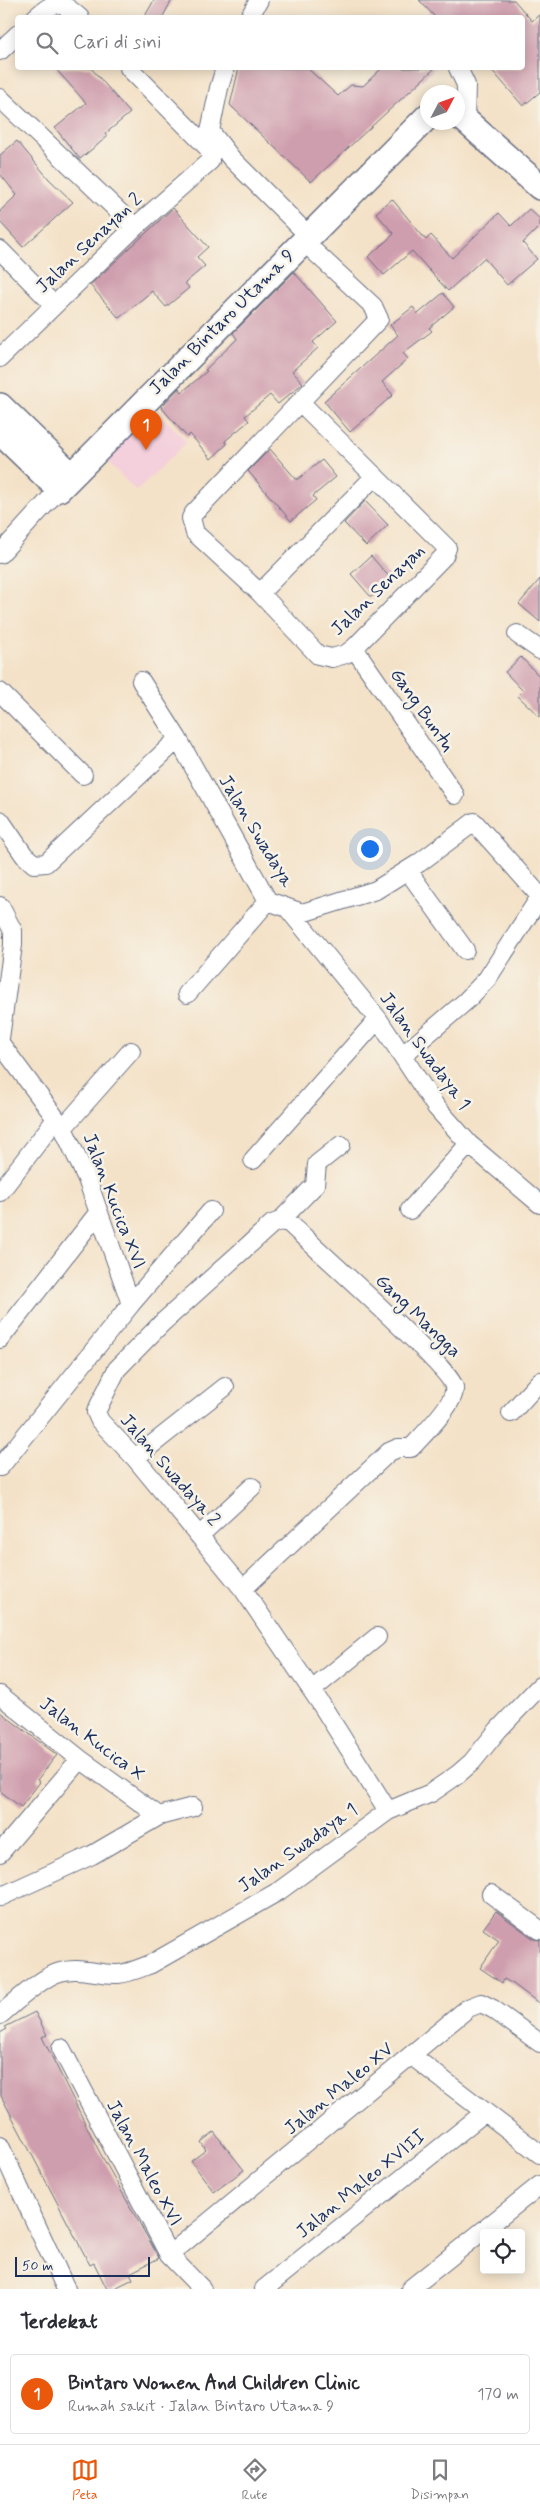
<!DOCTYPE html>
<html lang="id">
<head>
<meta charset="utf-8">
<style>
  :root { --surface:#fff; --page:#f7f7f7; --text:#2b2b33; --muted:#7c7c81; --line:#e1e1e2; --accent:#ea580c }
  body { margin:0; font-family:Mynerve,sans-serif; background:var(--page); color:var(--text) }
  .controls { position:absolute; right:15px; bottom:15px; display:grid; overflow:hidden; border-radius:5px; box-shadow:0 2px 12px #0003 }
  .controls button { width:45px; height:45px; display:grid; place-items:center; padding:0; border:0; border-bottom:1px solid var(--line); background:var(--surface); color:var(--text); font:25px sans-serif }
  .compass { position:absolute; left:420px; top:85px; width:45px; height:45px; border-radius:50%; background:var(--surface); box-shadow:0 2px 12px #0003; rotate:49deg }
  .scale { position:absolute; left:15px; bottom:12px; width:135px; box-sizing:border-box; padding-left:5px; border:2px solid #1b2f5e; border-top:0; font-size:14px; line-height:18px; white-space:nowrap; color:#1b2f5e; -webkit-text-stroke:4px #f7f3e8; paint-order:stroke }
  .you { position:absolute; left:369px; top:848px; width:18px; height:18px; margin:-12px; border:4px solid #fff; border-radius:50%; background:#1a73e8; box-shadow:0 0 0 8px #1a73e833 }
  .badge { display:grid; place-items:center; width:32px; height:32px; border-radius:50%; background:var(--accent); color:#fff; font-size:16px; font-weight:700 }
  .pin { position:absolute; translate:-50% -41px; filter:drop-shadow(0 1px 2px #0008) }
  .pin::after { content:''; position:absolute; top:26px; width:18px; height:15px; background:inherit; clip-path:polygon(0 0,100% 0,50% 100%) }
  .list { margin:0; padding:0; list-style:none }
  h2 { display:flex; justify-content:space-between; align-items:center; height:65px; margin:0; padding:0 20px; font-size:21px }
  h2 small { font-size:16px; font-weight:400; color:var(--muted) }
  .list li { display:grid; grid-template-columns:32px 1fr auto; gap:15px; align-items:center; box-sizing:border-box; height:80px; margin:0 10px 10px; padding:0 10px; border:1px solid var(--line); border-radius:5px }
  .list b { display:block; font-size:19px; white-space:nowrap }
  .list p { margin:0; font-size:16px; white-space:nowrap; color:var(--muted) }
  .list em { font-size:16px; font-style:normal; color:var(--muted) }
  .icon { flex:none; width:28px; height:28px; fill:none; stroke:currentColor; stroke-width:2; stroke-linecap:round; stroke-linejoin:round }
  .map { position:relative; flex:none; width:540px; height:2289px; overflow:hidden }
  .search { position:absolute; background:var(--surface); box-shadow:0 2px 12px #0003; left:15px; right:15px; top:15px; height:55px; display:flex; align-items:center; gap:12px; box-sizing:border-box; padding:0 18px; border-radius:5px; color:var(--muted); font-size:19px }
  .sheet { height:155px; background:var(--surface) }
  nav { display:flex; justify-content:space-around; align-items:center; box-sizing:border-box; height:70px; border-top:1px solid var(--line); background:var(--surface); font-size:14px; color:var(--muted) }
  nav a { display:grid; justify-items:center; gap:2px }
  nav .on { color:var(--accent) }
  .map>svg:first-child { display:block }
</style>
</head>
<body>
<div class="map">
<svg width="540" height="2289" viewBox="0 0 540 2289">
  <rect width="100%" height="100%" fill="#f7f3e8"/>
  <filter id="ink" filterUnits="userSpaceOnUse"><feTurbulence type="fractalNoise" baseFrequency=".02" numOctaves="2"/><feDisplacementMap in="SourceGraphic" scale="10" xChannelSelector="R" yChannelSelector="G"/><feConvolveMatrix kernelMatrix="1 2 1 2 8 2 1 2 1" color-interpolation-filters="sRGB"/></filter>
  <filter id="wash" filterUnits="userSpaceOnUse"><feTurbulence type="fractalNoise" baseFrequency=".0096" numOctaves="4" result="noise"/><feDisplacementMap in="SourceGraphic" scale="20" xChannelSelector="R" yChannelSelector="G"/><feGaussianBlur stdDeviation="1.12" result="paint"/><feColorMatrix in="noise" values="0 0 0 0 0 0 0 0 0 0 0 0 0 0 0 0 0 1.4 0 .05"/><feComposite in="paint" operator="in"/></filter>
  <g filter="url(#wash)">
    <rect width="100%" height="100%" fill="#f4e2c8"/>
    <!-- built -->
    <path fill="#f4cfdc" d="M155,409L187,442L136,491L104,458Z"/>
    <g id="blocks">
      <!-- building -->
      <path fill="#cf9eae" d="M154,0H172L162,18H144Z
        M419,0H514L532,21L540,14V92L523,106L490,68H522V18H436Z
        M55,68H91L130,113L105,134L107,137L80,159L55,128L86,103Z
        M239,68H307L338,96L351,85L363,86L382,68H435L311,182L230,105Z
        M17,141L49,179L73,202L23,247L0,222V211L17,195L0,174V155Z
        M392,199L426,240L431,235L452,258L499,213L511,226L529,209L540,219V226L523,243L537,259L507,285L484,258L448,291L412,251L384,275L368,257L394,234L376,213Z
        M173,208L208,247L197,257L205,266L185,283L189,288L166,307L152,291L119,318L90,285Z
        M294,272L337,321L313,342L318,348L292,371L303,383L278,404L270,395L245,416L249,421L225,441L227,444L211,459L190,434L187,437L161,407L179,388L182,392L207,371L205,370L237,339L233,333Z
        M443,293L454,307L429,328L432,331L403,353L408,359L382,382L393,395L350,432L324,401L398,335L390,325L413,307L418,314Z
        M270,449L296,479H298L322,460L336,477L313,496L316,500L291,521L248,471Z
        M365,501L388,525L366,546L344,523Z
        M371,556L391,579L371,597L351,574Z
        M540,579V622L519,604Z
        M521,657L540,677V717L518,696L523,691L505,672Z
        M0,1712L57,1755L37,1780L40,1782L21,1807L0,1791Z
        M496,1911L534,1939L540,1940V2004L513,1984L504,1979L502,1983L480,1968L499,1940L483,1929Z
        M35,2012L47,2035L42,2037L99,2151L159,2258L130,2273L133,2279L113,2289H107L94,2263L90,2265L0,2094V2033L7,2029L5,2027Z
        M214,2132L244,2170L214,2192L191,2161L206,2150L201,2142Z"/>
    </g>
  </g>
  <g filter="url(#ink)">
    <use href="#blocks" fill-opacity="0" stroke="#676e83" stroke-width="1"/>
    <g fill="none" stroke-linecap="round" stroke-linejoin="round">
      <!-- street casing -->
      <g stroke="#676e83" stroke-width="20">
        <path id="street" d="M35,18C55,0 60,0 80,18
          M249,18L259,0
          M0,51L18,34
          M225,68L219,88L210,131L231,158L308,235
          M458,68L466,85L465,120
          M0,98L135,227
          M0,250L54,305
          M0,358L135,227L210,161V150L129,68
          M301,403L447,548L444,556L354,648L346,654L332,658L318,655L260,593L195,533L191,518L194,513L379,319L373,306L303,241
          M0,554L59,489
          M260,593L375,476
          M517,634L540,650
          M354,648L455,795
          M141,681L178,739L268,901L302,913L376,890L419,863L474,822L540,896
          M0,692L83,775
          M0,820L24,855L34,864L46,863L178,739
          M408,871L465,950
          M0,906L13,931V945L0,1038
          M289,910L378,1019L436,1107L469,1144L540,1204
          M187,994L268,901
          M0,1043L63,1128L87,1179L131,1304
          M403,1055L466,1001L487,979L540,897
          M63,1128L131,1051
          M341,1145L317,1164L315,1185L280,1221L272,1224L162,1323L117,1369L96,1412L100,1421L135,1458L243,1589L321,1704L388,1811
          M253,1160L378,1019
          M0,1192L56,1119
          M410,1210L469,1144
          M0,1339L98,1213
          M511,1413L540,1381
          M135,1458L225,1387
          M0,1467L131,1304L211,1211
          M199,1536L252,1487
          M243,1589L389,1452L398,1448H411C422,1436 457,1402 454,1387C451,1368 312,1245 289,1223L280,1221
          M312,1690L377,1637
          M0,1695L80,1759L159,1816
          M0,1853L80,1759
          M491,1894L540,1930
          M0,1897L92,1855L159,1816L193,1807
          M0,2015C14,2003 43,1976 60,1972C79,1966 98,1975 118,1974C130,1973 140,1968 151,1964L279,1891L388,1811L431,1793L457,1775L472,1762L498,1730L540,1686
          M61,2048L169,2255L202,2289
          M412,2056L540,2154
          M0,2146L66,2289
          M169,2255L468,2008L481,2003L493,2009L540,2043
          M264,2289L485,2112
          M410,2289L540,2185"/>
      </g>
      <!-- secondary casing -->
      <g stroke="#676e83" stroke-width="28">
        <path id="secondary" d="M458,116L465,120L540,187
          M0,406L71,475
          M0,432L59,489L428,116"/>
      </g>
      <!-- street -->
      <use href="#street" stroke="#fff" stroke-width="18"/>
      <!-- secondary -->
      <use href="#secondary" stroke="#fff" stroke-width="25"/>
    </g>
  </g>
  <g text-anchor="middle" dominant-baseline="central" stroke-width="5" stroke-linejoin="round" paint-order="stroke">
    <!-- street labels -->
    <g font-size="19" fill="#1b2f5e" stroke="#f7f3e8">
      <text transform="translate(89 243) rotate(-43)">Jalan Senayan 2</text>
      <text transform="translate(222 322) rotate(-45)">Jalan Bintaro Utama 9</text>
      <text transform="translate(378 590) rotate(-44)">Jalan Senayan</text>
      <text transform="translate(422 710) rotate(55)">Gang Buntu</text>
      <text transform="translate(256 831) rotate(59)">Jalan Swadaya</text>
      <text transform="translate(425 1051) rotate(54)">Jalan Swadaya 1</text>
      <text transform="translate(114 1201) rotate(69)">Jalan Kucica XVI</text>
      <text transform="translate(418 1316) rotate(44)">Gang Mangga</text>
      <text transform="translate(170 1470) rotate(49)">Jalan Swadaya 2</text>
      <text transform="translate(92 1739) rotate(37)">Jalan Kucica X</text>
      <text transform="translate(298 1848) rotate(-35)">Jalan Swadaya 1</text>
      <text transform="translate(339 2089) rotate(-39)">Jalan Maleo XV</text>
      <text transform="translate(144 2163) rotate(62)">Jalan Maleo XVI</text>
      <text transform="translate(361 2184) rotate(-39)">Jalan Maleo XVIII</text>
    </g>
  </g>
</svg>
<div class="controls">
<button><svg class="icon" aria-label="locate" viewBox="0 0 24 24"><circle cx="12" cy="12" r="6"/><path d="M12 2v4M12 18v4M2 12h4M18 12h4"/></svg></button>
</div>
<svg class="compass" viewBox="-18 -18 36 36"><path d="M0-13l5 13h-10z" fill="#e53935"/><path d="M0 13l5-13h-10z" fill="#7c7c81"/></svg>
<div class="scale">50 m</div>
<div class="you"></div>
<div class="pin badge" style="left:146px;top:450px">1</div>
<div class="search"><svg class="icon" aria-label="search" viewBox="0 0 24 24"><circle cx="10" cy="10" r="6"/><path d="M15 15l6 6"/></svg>Cari di sini</div>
</div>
<section class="sheet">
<h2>Terdekat<small></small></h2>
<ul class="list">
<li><span class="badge">1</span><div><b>Bintaro Women And Children Clinic</b><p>Rumah sakit · Jalan Bintaro Utama 9</p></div><em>170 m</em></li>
</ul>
</section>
<nav>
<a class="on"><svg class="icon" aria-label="map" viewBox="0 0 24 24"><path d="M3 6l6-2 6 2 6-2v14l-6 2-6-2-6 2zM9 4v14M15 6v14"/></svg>Peta</a>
<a><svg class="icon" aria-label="directions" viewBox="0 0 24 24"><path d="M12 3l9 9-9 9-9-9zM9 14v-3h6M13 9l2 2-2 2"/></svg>Rute</a>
<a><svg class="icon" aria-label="saved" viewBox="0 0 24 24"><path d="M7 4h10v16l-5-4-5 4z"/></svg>Disimpan</a>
</nav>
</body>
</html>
